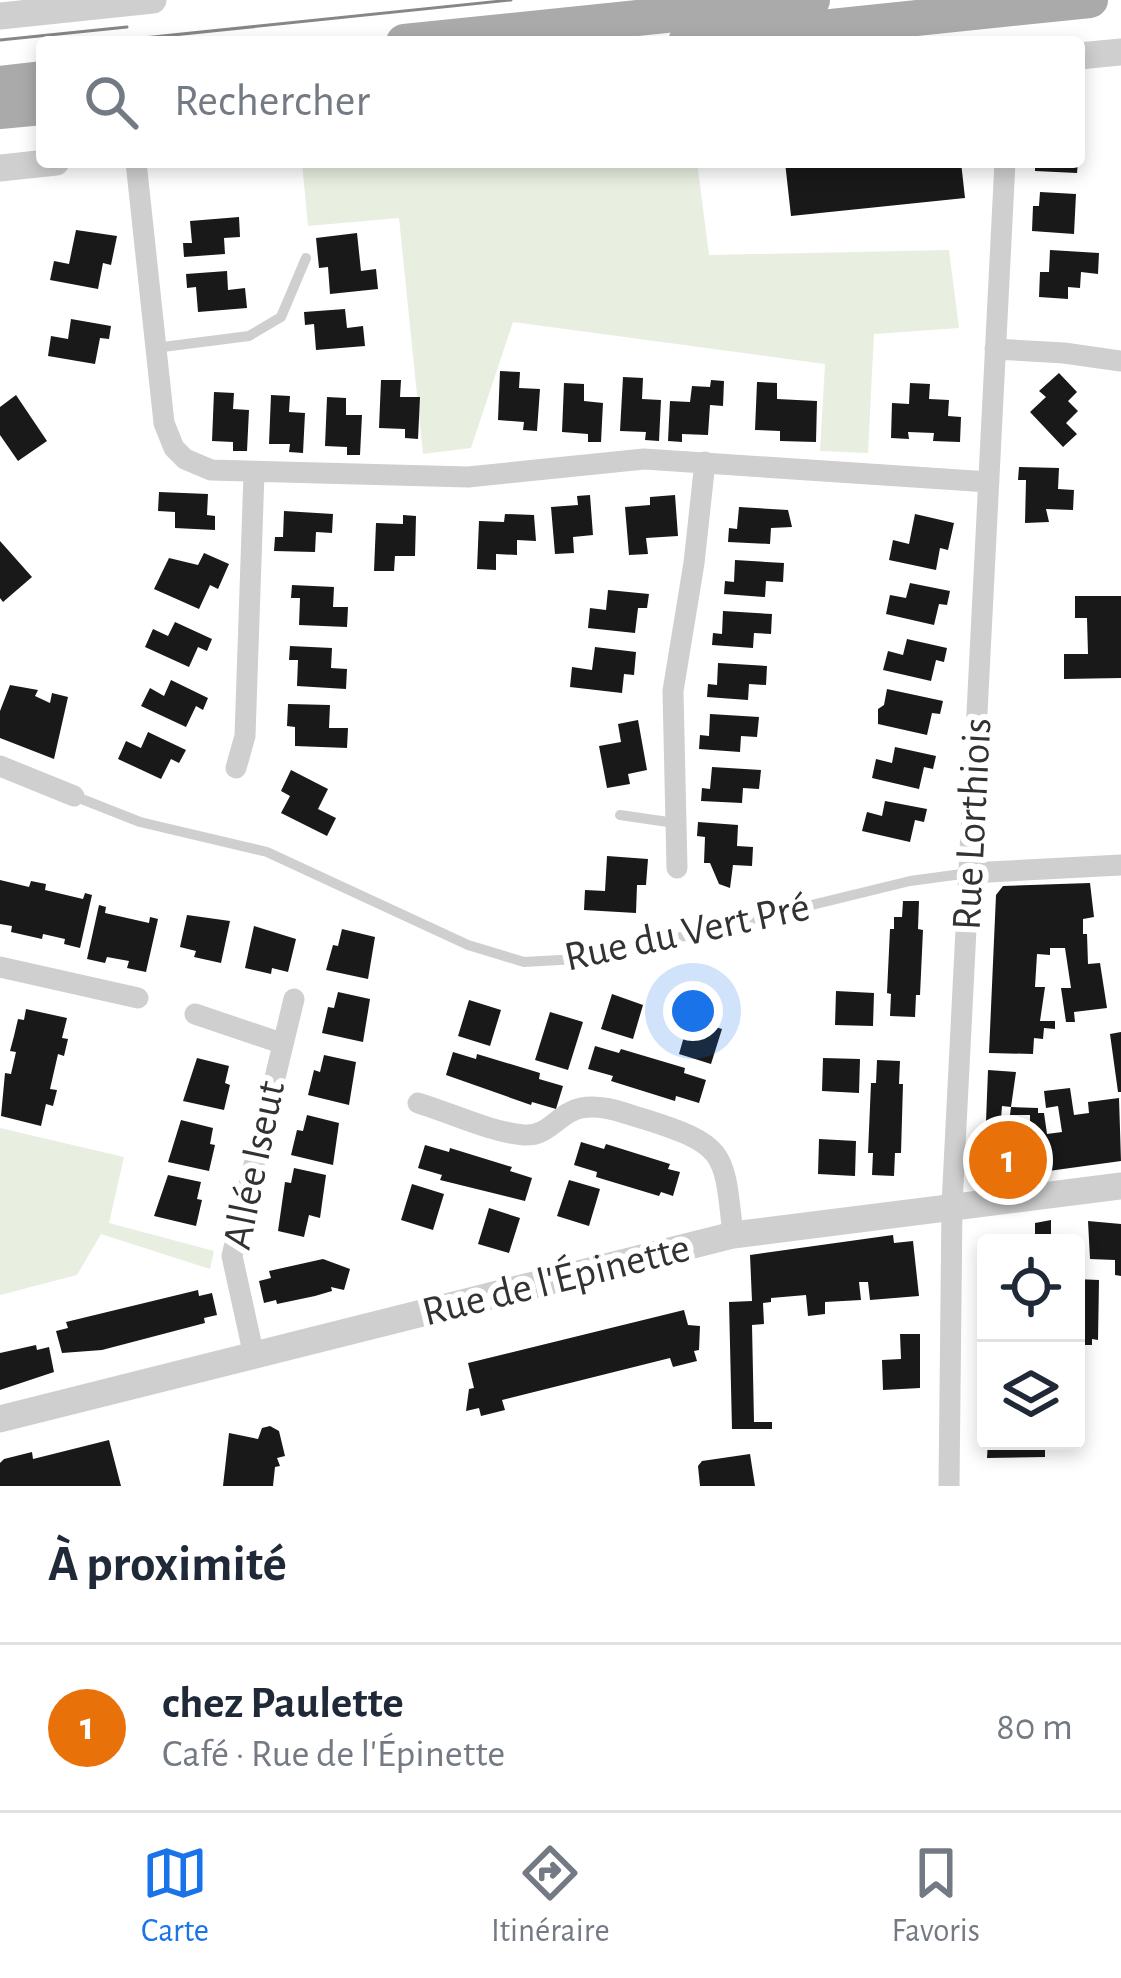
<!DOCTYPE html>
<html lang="fr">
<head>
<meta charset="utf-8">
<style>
  :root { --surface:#fff; --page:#f2f2f3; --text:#1f2937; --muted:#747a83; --line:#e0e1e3; --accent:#1a73e8 }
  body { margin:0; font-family:"Alegreya Sans",sans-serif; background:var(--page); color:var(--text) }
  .controls { position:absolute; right:36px; bottom:36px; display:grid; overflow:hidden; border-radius:12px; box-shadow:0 6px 18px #0003 }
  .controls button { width:108px; height:108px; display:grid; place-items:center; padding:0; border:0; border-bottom:3px solid var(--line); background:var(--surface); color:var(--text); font:60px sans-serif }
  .you { position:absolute; left:693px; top:1011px; width:42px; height:42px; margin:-30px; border:9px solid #fff; border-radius:50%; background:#1a73e8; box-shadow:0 0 0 18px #1a73e833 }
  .badge { display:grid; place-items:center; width:78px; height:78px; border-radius:50%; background:var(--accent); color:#fff; font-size:39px; font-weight:700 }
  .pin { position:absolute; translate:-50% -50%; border:6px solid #fff; box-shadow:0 3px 12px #0006 }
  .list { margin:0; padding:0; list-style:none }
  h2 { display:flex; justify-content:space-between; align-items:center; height:156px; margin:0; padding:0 48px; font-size:51px }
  h2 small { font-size:39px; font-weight:400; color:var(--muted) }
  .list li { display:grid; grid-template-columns:78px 1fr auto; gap:36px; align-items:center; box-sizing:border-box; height:168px; padding:0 48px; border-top:3px solid var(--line) }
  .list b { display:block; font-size:45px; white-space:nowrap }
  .list p { margin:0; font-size:39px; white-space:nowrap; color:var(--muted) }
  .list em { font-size:39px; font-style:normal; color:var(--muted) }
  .icon { flex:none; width:66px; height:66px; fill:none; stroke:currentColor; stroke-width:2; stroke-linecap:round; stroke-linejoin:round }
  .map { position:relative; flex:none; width:1121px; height:1486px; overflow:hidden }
  .search { position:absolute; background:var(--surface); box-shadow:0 6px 18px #0003; left:36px; right:36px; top:36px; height:132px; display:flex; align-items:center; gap:30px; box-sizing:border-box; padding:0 42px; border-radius:12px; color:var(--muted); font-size:45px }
  .sheet { height:324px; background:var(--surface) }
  nav { display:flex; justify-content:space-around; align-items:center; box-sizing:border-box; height:168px; border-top:3px solid var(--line); background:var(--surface); font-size:33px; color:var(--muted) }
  nav a { display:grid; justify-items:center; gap:6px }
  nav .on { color:var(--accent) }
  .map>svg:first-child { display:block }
</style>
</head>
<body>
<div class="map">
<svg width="1121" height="1486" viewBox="0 0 1121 1486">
  <rect width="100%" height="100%" fill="#fff"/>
  <!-- green -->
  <path fill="#e8efe0" d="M302,162H697L709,255L949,250L959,328L874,334L868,453L820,451L825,364L513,322L471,448L423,454L399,218L308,226Z
    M0,1128L124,1157L109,1223L214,1251L210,1269L101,1234L77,1275L0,1295Z"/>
  <!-- building -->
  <path fill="#191919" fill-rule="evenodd" d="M785,162H961L965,198L791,216Z
    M1035,162H1078L1077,173L1035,171Z
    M1040,192L1076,194L1074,234L1032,231L1033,206H1039Z
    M239,217L240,237L224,238L225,254L184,257L183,243H192L190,221Z
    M76,230L117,236L111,265L103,263L98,289L50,280L54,261L69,264Z
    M357,233L361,271L376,269L378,289L330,294L328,267L319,268L316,238Z
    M1050,250L1099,253L1098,274L1081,272L1080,288L1068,287V299L1039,297L1040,272H1049Z
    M227,271L228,290L245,288L247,308L198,312L196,287L187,288L186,274Z
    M345,309L347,328L363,326L365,346L316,350L314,324L305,325L304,312Z
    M71,319L111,326L109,339L100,338L95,364L48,356L51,336L68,339Z
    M500,371L520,372L519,388L540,389L537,431L523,430L524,422L498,420Z
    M1059,373L1077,392L1068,401L1078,411L1066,423L1077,434L1063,447L1030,412L1046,397L1039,391Z
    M623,377L643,378L642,399L661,400L659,441L645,440L646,432L620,431Z
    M381,380H401L400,397H420L418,439L405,438V429L379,428Z
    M711,380L724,381L723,406L710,405L708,435L682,434V442L668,441L670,401L690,402L692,386L710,387Z
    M757,382L777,383V399L817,401L816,442L780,441V431L755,430Z
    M564,383L584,384V401L603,403L601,442H588V434L562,432Z
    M910,383L930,384L929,399L949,400L948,416L961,417L960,442L933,441L934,433L908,432L909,439L891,438L892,403L909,404Z
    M214,392L234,393L233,409L249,410L247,451H233V442L212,441Z
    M16,395L47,441L18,461L0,435V407Z
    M271,395L290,396L289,412L305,413L303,453L289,452L290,444H269Z
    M327,397L346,398V415H362L360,455H347V447L325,446Z
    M1019,467L1059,468L1058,489L1074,490L1073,510L1046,509L1049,522L1025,523L1026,480H1018Z
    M159,492L208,494L207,515L215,516V530L175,528V512L158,511Z
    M590,495L593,535L573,537L574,553L555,554L551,507L578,505L577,496Z
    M675,495L678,536L646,538L648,554L629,555L625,507L650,505V497Z
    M739,507L788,510L792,527L771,528L770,544L728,542L729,528L737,529Z
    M284,511L333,514L332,533L316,532L315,552L274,551L275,537H283Z
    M505,514L534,515L536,541L517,540V555L496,554V570L477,569L479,521L504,522Z
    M915,514L954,523L948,550L940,548L936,570L889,560L893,540L909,544Z
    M403,515L416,516L415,556H395L394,571H374L376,523L403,524Z
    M0,541L32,577L3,602L0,598Z
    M204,553L229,564L218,589L210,585L199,609L154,589L169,558L198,565Z
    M735,560L784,563L783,582L766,581L765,597L724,594L725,581L734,582Z
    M910,583L950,591L947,605L939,604L934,625L886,614L890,595L906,598Z
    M292,585L334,587L333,607H348L347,627L299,625L300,598H291Z
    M608,590L649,594L647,608H638L635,633L588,628L590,608L606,610Z
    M1075,596H1121V678L1064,679V654H1088L1087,618H1075Z
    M723,611L772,614L771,634L754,633L753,648L712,645L713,633L722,634Z
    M175,622L212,639L207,651L198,647L189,667L145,647L153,629L168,636Z
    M907,639L947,648L944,662L936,660L931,681L883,670L888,651L903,655Z
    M290,646L332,648L331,668L347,669L346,689L297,686L298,660H289Z
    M595,647L636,652L634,675L624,674L622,693L570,687L572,667L592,670Z
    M718,663L767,666L766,685L749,684L748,700L707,697L708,684L717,685Z
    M171,680L208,698L203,710L196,706L186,727L141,706L150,688L164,696Z
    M10,685L38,690L35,696L50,703L52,693L68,697L54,759L0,738V711Z
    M887,689L943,701L940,714L932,713L927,735L878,724V709L884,705Z
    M288,704L330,705L329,728H348L347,748L295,746V727L287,726Z
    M710,714L759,717L757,737L741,736L740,752L699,749L700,735L709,736Z
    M638,720L647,770L628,774L630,784L607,788L599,746L621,742L618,724Z
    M148,732L186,750L179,763L171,759L161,779L118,759L126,741L141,748Z
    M895,747L936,756L933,769L924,767L919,789L872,778L876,759L892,763Z
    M712,767L761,770L759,789L743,788L742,803L701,801L702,788L710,789Z
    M291,770L328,789L318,809L336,818L327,836L281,813L290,796L281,791Z
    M885,801L927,809L924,822L915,820L910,842L862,831L867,812L882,816Z
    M698,822L738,825L737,846L753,847L752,866L733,865L730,888L719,884L710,863H704L705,837L697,836Z
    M607,856L648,859L646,885H637L636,913L584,910L585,890L605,891Z
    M0,880L29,887L31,881L46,884L45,890L83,899L85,893L92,895L80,948L64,944L65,939L43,934L42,939L11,932L12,926L0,924Z
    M1090,883L1094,917L1083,919V934H1087L1088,964L1100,963L1107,1008L1074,1012L1075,1022H1066L1061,988H1071L1065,948H1050V955L1037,954L1035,987H1045L1040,1021H1055V1029L1044,1028L1043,1039L1034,1038L1033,1054L989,1053L996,895L1003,886Z
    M903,901H919L918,929L923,930L920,995H916L915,1017L890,1016L891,994L887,993L890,929H894V917H902Z
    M99,905L106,907L105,913L149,923L150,917L158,919L146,972L127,968L129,961L107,957L105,963L87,959Z
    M187,915L230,921L221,963L194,957L196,951L180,947Z
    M254,926L296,939L288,972L272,968L271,974L245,968Z
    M342,929L375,937L368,979L326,970L333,945L338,946Z
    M836,991L874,993L873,1026L835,1025Z
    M338,992L370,999L363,1042L322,1033L328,1007L334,1008Z
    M612,994L643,1005L633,1039L601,1029Z
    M469,1000L501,1010L490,1046L458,1036Z
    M26,1009L67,1018L62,1038L68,1039L64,1056L58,1054L50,1089L57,1090L53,1106L46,1104L41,1126L1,1116L5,1073L11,1074L16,1052L10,1051L14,1036L18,1019L24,1020Z
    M550,1012L583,1022L568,1070L535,1060Z
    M689,1019L722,1029L711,1064L679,1054Z
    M1121,1032V1092H1118L1110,1034Z
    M595,1046L619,1053L621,1049L685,1068L684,1073L706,1080L699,1103L676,1096L675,1101L611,1081L613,1076L588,1069Z
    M453,1052L476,1059L477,1054L540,1073L539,1079L563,1086L556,1109L532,1102L531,1105L446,1075Z
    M324,1055L356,1062L349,1105L308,1095L314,1070L320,1072Z
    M197,1058L229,1066L225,1083L230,1085L224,1110L183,1101Z
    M823,1058L860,1059L859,1093L822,1091Z
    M877,1060L900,1061L899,1084H903L901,1153H895L894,1176L872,1175L873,1153H868L871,1083H876Z
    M988,1070L1016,1072L1011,1107L1038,1108V1113H1044L1047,1134L1062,1132L1058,1106L1046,1108L1044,1091L1070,1088L1074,1115L1089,1113L1088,1102L1119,1098L1121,1161L990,1179L984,1173ZM1002,1106L1011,1107L1010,1115H1030V1122L1026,1123V1119L1014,1120L1015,1126L1009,1127L1010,1116L1001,1119Z
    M307,1115L339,1123L333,1165L291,1155L297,1130L303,1131Z
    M181,1120L213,1128L210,1144L215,1145L209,1171L168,1162Z
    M819,1139L856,1141L855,1176L818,1174Z
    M581,1142L604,1149L606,1144L670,1164L668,1169L680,1172L673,1196L661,1192L659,1196L596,1177L597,1172L574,1165Z
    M425,1145L449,1152L450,1148L512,1167L510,1171L532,1178L525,1201L440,1180L442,1175L418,1168Z
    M294,1168L326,1175L320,1218L309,1215L304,1237L278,1231L285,1182L291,1183Z
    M168,1175L201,1182L197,1199L202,1200L196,1226L154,1216Z
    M569,1180L600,1189L589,1226L557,1216Z
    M412,1184L444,1194L433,1230L401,1220Z
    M489,1208L520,1218L509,1253L478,1244Z
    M1051,1220V1243H1035V1223Z
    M1088,1221L1121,1224V1276L1115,1275V1260L1090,1259Z
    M893,1235L894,1243L913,1241L919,1296L870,1300L868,1282H859L861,1300L825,1302V1314L808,1316L806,1295L771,1298V1302L763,1303L764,1324L752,1325L754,1422H772V1429H732L729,1302L752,1301L750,1255Z
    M323,1259L350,1269L344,1290L331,1287L332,1291L315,1296L277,1304L276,1300L264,1303L259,1281L271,1278L269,1271Z
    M1076,1279L1099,1280L1098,1340L1092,1339V1345H1076Z
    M198,1290L199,1296L212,1293L217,1315L204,1318L205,1323L102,1350L62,1353L56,1331L68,1328L66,1322Z
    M684,1310L688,1325L700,1326L699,1350L694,1351L697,1361L673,1367L670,1358L502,1400L505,1410L481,1416L479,1408L466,1411L469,1389L474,1388L468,1363Z
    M900,1334H920V1388L883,1390L882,1360L901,1359Z
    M36,1345L37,1350L49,1347L54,1372L0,1390V1353Z
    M270,1426L279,1431L285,1456L277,1458L280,1466L275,1467L273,1486H223L229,1433L258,1439L262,1428Z
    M109,1440L121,1486H0V1463L4,1459L32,1452L33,1459Z
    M988,1441H1045V1457L987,1458Z
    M750,1454L755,1486H700L698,1466L702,1461Z"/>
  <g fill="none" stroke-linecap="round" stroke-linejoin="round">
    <!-- service -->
    <path stroke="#cfcfcf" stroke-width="10" d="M155,348L249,336L281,317L306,258
      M74,796L140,822L267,852L468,945L524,962L595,958L910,881L969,873
      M620,815L675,823"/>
    <!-- minor -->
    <path stroke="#cfcfcf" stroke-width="21" d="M136,162L164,423L174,448L185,459L211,470L468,477L644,459L989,482
      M995,349L1064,353L1121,361
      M0,766L74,796
      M236,768L245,736L254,473
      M677,868L673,691L694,563L705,462
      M969,873L1121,865
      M0,967L138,998
      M195,1014L281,1043
      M418,1103C451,1113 490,1132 524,1135C549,1137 559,1112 581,1108C603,1104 623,1113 644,1119C727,1145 724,1152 733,1235
      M254,1356L232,1256L294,999
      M949,1486L952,1205L1005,162"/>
    <!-- tertiary -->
    <path stroke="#cfcfcf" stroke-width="27" d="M0,16L153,0
      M1079,56L1121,52
      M0,168L56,162
      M0,1419L733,1235L1121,1186"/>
    <!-- primary -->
    <path stroke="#aaa" stroke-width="36" d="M404,42L812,0
      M686,42L1090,0
      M0,84L42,79
      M0,111L42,107"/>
    <!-- tram -->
    <path stroke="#878787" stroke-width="3" d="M0,40L127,27
      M105,42L511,0"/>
  </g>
  <g text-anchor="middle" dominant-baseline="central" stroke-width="12" stroke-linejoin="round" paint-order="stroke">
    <!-- street labels -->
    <g font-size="42" fill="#323232" stroke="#fff">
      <text transform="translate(972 824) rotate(-87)">Rue Lorthiois</text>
      <text transform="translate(687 932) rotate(-12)">Rue du Vert Pré</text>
      <text transform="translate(254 1165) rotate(-78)">Allée Iseut</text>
      <text transform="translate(556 1280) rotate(-14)">Rue de l'Épinette</text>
    </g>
  </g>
</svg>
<div class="controls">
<button><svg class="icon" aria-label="locate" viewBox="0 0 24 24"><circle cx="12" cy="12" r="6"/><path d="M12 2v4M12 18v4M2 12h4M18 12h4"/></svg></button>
<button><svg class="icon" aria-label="layers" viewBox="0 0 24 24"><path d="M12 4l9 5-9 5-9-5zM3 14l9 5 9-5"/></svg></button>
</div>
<div class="you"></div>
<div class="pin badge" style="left:1008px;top:1160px;background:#e8710a">1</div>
<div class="search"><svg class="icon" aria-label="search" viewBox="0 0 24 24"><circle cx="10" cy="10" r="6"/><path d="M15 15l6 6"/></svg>Rechercher</div>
</div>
<section class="sheet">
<h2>À proximité<small></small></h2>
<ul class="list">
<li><span class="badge" style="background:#e8710a">1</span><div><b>chez Paulette</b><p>Café · Rue de l'Épinette</p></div><em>80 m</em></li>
</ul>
</section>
<nav>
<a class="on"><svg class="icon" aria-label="map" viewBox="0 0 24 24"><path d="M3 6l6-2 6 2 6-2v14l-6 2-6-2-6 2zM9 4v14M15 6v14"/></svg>Carte</a>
<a><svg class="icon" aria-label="directions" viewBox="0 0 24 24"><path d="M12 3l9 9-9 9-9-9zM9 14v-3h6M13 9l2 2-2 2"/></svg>Itinéraire</a>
<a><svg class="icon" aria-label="saved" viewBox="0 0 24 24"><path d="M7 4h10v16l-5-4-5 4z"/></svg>Favoris</a>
</nav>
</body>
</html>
